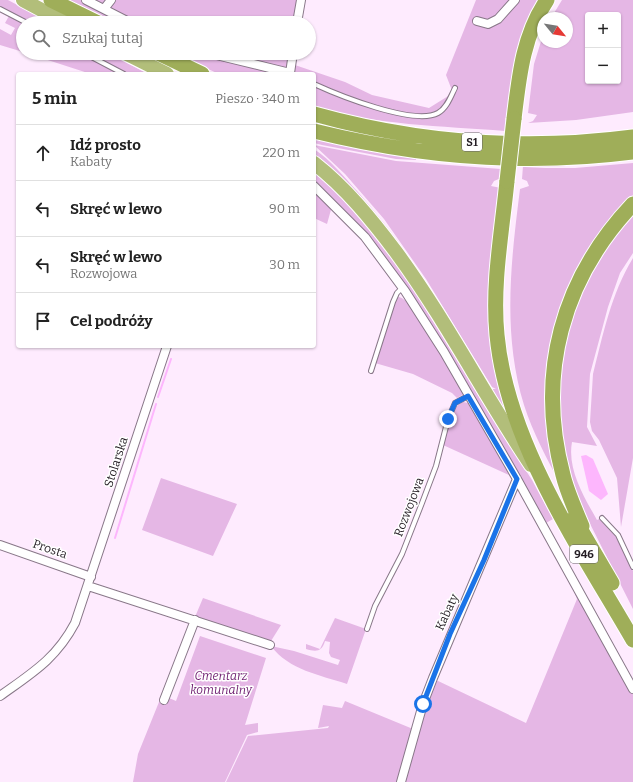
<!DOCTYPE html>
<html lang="pl">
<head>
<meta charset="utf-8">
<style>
  :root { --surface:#fff; --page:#f2f2f2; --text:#222; --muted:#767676; --line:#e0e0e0 }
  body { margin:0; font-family:Bitter,serif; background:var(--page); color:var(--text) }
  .controls { position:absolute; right:12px; top:12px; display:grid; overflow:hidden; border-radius:4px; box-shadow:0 1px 3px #0004 }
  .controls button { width:36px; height:36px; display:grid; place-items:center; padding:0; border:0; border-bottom:1px solid var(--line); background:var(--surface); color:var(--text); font:20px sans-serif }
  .compass { position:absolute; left:537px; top:12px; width:36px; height:36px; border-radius:50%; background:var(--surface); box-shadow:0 1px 3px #0004; rotate:120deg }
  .stop { position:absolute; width:12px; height:12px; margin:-9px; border:3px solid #1a73e8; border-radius:50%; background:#fff }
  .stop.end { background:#1a73e8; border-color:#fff; box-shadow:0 1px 4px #0008 }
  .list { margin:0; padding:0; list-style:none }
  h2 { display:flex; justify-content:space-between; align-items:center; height:52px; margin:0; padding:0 16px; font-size:17px }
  h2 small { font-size:13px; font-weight:400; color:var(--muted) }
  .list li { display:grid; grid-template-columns:26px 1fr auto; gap:12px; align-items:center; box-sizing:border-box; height:56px; padding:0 16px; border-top:1px solid var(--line) }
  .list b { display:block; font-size:15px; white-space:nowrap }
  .list p { margin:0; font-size:13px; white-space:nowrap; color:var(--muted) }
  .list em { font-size:13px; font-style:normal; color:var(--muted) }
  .icon { flex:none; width:22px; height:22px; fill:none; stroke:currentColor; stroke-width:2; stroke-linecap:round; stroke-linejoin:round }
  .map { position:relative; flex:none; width:633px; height:782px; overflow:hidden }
  .search { position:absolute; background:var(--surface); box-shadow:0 1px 3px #0004; left:16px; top:16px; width:300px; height:44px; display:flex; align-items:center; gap:10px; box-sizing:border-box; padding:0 14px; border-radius:22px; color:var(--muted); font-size:15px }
  .panel { position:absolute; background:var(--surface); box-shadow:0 1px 3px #0004; left:16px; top:72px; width:300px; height:276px; border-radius:4px }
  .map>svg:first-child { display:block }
</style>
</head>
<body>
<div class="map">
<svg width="633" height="782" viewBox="0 0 633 782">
  <rect width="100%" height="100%" fill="#feebfe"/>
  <!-- green -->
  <path fill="#e5b7e5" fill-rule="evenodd" d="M0,0H8L51,23H31L0,7Z
    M68,0H301L297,23H112Z
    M476,0H540L509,106L505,131C441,126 376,125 314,107V74H219L173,53H293L292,64L345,82L372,95L429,108L453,93L446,75Z
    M562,0H633V112L576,120L528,123L533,121L537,115L528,113L534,64L543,35V42H567V18H551ZM588,15H618V81H588Z
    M9,16L23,23V52L0,45V29L11,35L15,28L5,23Z
    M26,53H81L121,74H91Z
    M89,53H108L148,74H128Z
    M314,139L416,159V160L396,159L322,145L314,143Z
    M314,145L396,161L501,169V178L494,181L491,186L501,188L494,259L513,428L448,321L320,160L314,155V149C331,160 344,177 357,191C409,249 449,317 488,384L492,389H496L492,387L426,279L384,219L345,174Z
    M633,163V200L556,336L561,485C547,459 533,433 524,405C502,333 511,261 520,189L529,186L527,181L522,179L523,166L566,165V166L525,168H575Z
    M314,167L348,199L426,303L423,305L499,429L532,480L553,519L546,523L504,449L496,442L415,301L314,182Z
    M314,188L332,206L327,224L314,218Z
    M633,211V253L620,273L608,307L590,374L587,427L597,446L572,442C567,469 584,497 597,520L599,519L616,537L633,571V609L576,496L562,454L558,400L562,353L567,325L592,262Z
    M633,258V458L621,527L617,478L599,440L592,431L590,422L593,374C603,335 611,294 633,258Z
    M399,297C414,299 455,378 464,394L457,398L452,393L413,374L375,363L396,298Z
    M463,402L468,403L511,476L443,445C447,431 448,409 463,402Z
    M161,478L237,504L213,556L142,530Z
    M572,586L633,689V782H402L425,703L436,680L526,723L577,599Z
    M203,598L281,625L271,641L195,617Z
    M335,618L366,629L347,684C320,675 289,670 271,646L294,651L338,665L340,660L331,657L329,653L330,642L325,641C322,652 316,652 306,649V644L320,649Z
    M200,636L266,658L245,725L258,723V732L247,735L225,782H133L138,754L159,702L169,698L176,701Z
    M345,701L413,729L400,782H226L248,736L328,728L329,726L318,728L323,705L342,708Z"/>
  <!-- water -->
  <path fill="#fdb6fd" d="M586,455L593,459L608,494L601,500L589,491L581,456Z"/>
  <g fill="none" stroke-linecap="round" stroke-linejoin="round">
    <!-- stream -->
    <path stroke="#fdb6fd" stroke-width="2" d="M175,347V346
      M158,397L171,359
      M115,538L156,404"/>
    <!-- service casing -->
    <g stroke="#878" stroke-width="6">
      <path id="service" d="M0,9L27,23
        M84,53L124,74
        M314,84C338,95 414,126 438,113C447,108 451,96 455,88
        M371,371L393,302L397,293L402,288
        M602,518L618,535L633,567
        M367,629L375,606L402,554L422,503L436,466L448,419L455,403L468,396"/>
    </g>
    <!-- minor casing -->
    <g stroke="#878" stroke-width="10">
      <path id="minor" d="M86,0L131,23
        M104,9L111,0
        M477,21L488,24L498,19L515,0
        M297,23L301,0
        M208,53L290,73L293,53
        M314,186L365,237L405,291L444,352L517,479L633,689
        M0,545L91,577
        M88,586L270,645
        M0,696C32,673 56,659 75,623L167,346
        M164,700L195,620
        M401,782L423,704L433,678L517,479"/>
    </g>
    <!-- trunk casing -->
    <g stroke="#fff" stroke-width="16">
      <path id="trunk" d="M23,0L66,23
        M125,53L167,74
        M314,163C346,188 372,220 396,252C446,320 484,395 531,465"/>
    </g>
    <!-- motorway casing -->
    <g stroke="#fff" stroke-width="17">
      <path id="motorway" d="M51,0L98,23
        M158,53L202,74
        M314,114C418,143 526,151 633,137
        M514,119C519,77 523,35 547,0
        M314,131C419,157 526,166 633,152
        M507,181C502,232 492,284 497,335C507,443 580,548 633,640
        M574,518L612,583
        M582,526C575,509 567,492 563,475C536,374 562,279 633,204"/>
    </g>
    <!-- service -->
    <use href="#service" stroke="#fff" stroke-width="4"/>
    <!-- minor -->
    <use href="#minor" stroke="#fff" stroke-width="8"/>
    <!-- trunk -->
    <use href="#trunk" stroke="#b2be7a" stroke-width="14"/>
    <!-- motorway -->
    <use href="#motorway" stroke="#9fae59" stroke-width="15"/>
    <!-- motorway-bridge casing -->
    <g stroke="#fff" stroke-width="17" stroke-linecap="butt">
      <path id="motorway-bridge" d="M507,181L514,119"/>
    </g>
    <!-- motorway-bridge -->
    <use href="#motorway-bridge" stroke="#9fae59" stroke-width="15"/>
  </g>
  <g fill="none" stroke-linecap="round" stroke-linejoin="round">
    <!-- route -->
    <path stroke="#1a73e8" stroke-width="5" d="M423,704L450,634L484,560L517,479L468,396L455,403L448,419"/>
  </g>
  <g text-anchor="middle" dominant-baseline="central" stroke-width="3" stroke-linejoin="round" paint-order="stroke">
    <!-- shield labels -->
    <g fill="#fff" stroke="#656065" stroke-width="1">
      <rect x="462" y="133" width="20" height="18" rx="3"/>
      <rect x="570" y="545" width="28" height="18" rx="3"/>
    </g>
    <g font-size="11" font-weight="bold" fill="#231c23">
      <text x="472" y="142">S1</text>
      <text x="584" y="554">946</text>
    </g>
    <!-- street labels -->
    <g font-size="12" fill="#231c23" stroke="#fff">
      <text transform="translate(116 462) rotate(-72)">Stolarska</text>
      <text transform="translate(409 507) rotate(-69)">Rozwojowa</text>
      <text transform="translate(50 549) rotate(19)">Prosta</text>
      <text transform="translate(447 612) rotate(-65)">Kabaty</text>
    </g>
    <!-- park labels -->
    <g font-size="12" font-style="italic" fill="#6f1f71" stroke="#fff">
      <text x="221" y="676">Cmentarz<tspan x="221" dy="14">komunalny</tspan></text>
    </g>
  </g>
</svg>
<div class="controls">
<button>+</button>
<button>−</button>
</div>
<svg class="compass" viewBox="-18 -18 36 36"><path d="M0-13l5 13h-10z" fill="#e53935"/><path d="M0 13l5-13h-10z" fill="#767676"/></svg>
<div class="stop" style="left:423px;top:704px"></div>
<div class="stop end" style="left:448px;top:419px"></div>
<div class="search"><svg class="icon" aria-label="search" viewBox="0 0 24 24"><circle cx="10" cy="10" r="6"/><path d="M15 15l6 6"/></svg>Szukaj tutaj</div>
<section class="panel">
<h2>5 min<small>Pieszo · 340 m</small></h2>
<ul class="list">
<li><svg class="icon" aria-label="ahead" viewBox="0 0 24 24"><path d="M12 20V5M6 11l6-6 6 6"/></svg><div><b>Idź prosto</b><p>Kabaty</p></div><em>220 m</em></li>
<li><svg class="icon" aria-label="left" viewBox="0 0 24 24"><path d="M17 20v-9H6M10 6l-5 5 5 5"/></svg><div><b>Skręć w lewo</b></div><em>90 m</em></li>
<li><svg class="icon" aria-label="left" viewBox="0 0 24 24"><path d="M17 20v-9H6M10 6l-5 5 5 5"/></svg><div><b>Skręć w lewo</b><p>Rozwojowa</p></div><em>30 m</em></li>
<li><svg class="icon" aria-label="arrive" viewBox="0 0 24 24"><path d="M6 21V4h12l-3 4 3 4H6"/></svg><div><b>Cel podróży</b></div></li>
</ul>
</section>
</div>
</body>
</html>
